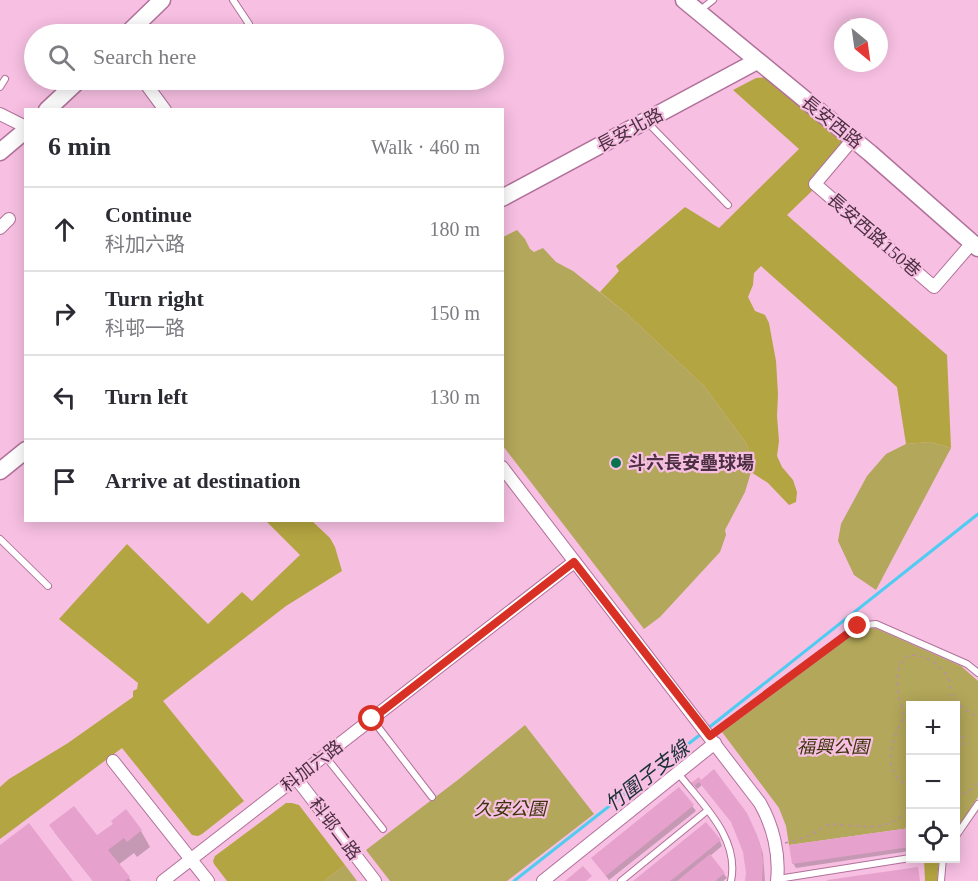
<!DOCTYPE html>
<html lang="en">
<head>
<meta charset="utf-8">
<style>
  :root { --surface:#fff; --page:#f2f2f3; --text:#2b2b33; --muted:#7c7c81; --line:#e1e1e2 }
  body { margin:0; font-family:"Times New Roman","Noto Sans TC",serif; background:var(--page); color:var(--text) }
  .controls { position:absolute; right:18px; bottom:18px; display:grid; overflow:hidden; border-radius:0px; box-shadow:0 3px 15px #0003 }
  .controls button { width:54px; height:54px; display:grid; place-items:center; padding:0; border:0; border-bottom:2px solid var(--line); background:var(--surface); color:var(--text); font:30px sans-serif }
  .compass { position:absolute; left:834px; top:18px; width:54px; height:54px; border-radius:50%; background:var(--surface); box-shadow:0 3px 15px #0003; rotate:151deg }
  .stop { position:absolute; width:18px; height:18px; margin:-14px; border:4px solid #d93025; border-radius:50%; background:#fff }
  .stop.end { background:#d93025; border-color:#fff; box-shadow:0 2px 6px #0008 }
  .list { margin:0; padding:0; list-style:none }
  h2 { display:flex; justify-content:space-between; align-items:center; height:78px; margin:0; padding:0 24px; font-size:26px }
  h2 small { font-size:20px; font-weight:400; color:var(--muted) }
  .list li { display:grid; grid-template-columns:39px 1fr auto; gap:18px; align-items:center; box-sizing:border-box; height:84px; padding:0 24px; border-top:2px solid var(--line) }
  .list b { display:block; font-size:22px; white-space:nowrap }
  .list p { margin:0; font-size:20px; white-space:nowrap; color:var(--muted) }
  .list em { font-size:20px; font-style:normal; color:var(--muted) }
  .icon { flex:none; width:33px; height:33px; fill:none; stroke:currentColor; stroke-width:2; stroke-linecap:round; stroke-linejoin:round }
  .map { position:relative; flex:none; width:978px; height:881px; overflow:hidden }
  .search { position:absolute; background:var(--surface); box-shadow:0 3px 15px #0003; left:24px; top:24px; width:480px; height:66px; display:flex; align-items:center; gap:15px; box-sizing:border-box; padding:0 21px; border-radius:33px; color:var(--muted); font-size:22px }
  .panel { position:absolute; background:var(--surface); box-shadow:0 3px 15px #0003; left:24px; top:108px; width:480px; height:414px; border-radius:0px }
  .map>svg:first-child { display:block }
</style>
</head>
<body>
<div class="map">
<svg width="978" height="881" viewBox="0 0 978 881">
  <rect width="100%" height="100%" fill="#f7bfe2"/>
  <!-- green -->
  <path fill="#b2a75a" d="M517,230L525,239L530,249L534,252L543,248L556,262L573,271L626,313L704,386L746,443L751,456V472L745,492L725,530L726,535L720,552L660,617L644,629L503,446V237Z
    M930,442L951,448L876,590L854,575L838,541L841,524L867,476L886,454L906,444Z
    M875,628L961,666L978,681V797L956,830V706H910V828L789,845L786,826L779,808L722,732L859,630Z
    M525,725L594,814L507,881H390L366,850L459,779Z
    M345,865L357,881H324Z"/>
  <!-- forest -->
  <path fill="#b3a541" d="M769,77L844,142L811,182L813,190L787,215L947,355L951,448L930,442L906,444L897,387L761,266L754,273L753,285L748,297L755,311L765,315L769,323L776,361L778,394L777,416L779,441L777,456L782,467L793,480L797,492L796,502L789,505L768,483L751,472V456L746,443L704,386L626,313L600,292L619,271L616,266L685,207L719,228L799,149L733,90L756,78Z
    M266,521H312L330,538L335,547L342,571L286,606L163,701L244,801L202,834L198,836L192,835L122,748L0,839V787L9,779L68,743L133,697V691L137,689L138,683L59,619L127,544L208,624L242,592L252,601L300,555Z
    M286,803H292L299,805L345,865L324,881H227L214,864L213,861L215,856Z
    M924,859H939L937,881H925Z"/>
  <!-- shadow -->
  <path fill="#0003" d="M698,779L749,819L759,841L763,854L765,881H746L747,873L744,851L733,824L702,785L697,789L696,788L693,783Z
    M679,789L696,811L609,880L596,863Z
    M51,826L101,843L141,831L150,847L137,857L134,853L118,865L131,881H93L55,833Z
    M910,830V851L796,868L793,863L791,847Z
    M720,841L722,846L710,856L727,878L723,881H635Z"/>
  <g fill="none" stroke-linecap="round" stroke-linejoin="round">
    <!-- stream -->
    <path stroke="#4eccf1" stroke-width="3" d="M707,729L978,514
      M514,881L701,734"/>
  </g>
  <!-- building -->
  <path fill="#e6a2cd" d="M714,769L747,813L757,835L761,848L763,861L762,881H745L746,873L743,852L731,822L699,782L694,786L691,783L699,777L701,780Z
    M679,787L694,805L606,876L591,858Z
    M74,806L97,835L113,824L111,821L126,809L142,830L127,842L124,838L108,850L130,877L125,881H93L49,825Z
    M706,822L721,840L673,879L670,881H633Z
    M29,823L73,881H0V845Z
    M910,828V847L792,864L789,845Z
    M710,854L725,873L715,881H677Z
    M583,866L592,876L586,881H565Z
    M918,867L920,881H827V880Z"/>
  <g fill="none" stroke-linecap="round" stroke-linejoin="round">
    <!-- lane casing -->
    <g stroke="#b1719a" stroke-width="8">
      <path id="lane" d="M233,0L249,24L238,34
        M699,11L713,0
        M0,87L5,79
        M646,121L728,205
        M0,539L48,586
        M372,719L432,797
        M710,736L858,626L876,624L967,664L978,673
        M325,756L383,829
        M678,773C702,804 740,838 731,881
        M956,836L978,804
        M778,879L910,858
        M621,881L708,810
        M941,881L943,858"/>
    </g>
    <!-- street casing -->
    <g stroke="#b1719a" stroke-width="14">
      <path id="street" d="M143,80L165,110
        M0,114L26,127
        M853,139L815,184L934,287L972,243
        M0,228L9,219
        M502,467L760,803C773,826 780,854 777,881
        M113,761L208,881
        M296,778L375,881
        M163,881L574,562
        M543,881L715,743"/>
    </g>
    <!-- secondary casing -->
    <g stroke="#b1719a" stroke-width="19">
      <path id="secondary" d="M684,0L870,153L978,248
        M127,34L162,0
        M47,110L79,80
        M0,152L26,130
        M502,198L757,61
        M0,471L26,450"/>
    </g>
    <!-- path -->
    <path stroke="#bb8daa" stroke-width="1.5" stroke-dasharray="3 4.5" stroke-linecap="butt" d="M956,732L961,734L965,741L963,746L956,749
      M910,785L909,786C886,775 888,755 896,734C898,728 902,723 903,717C904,711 901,704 899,699C897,688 896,672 902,662C904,659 906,657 909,655C923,654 942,664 948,678C951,685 950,695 955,700C961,708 971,712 978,718
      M956,797L973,788L978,783
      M785,843L806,837L830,824L870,827L885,825L898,819L910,809"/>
    <!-- lane -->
    <use href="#lane" stroke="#fff" stroke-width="6"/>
    <!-- street -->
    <use href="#street" stroke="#fff" stroke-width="12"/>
    <!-- secondary -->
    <use href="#secondary" stroke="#fff" stroke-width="16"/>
  </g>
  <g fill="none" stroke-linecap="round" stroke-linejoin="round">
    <!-- route -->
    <path stroke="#d93025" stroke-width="8" d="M372,719L574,562L710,736L858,626"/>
  </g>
  <!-- markers -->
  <circle fill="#07744d" stroke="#f7bfe2" stroke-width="2" cx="616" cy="463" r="6"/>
  <g text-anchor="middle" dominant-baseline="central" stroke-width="4.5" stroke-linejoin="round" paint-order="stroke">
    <!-- street labels -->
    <g font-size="18" fill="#4c3042" stroke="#f7bfe2">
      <text transform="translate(832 122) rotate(39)">長安西路</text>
      <text transform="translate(630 130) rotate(-28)">長安北路</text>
      <text transform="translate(874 235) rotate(41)">長安西路150巷</text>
      <text transform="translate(312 766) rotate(-38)">科加六路</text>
      <text transform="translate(335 829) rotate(53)">科邨二路</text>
    </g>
    <!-- poi labels -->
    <g font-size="18" font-weight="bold" fill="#4c3042" stroke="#f7bfe2" text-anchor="start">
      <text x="628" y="463">斗六長安壘球場</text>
    </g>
    <!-- park labels -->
    <g font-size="18" font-style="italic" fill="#3a3408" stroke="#f7bfe2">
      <text x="833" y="747">福興公園</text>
      <text x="510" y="809">久安公園</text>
    </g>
    <!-- water labels -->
    <g font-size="20" font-style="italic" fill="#1a2f36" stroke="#f7bfe2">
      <text transform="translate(647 776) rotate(-38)">竹圍子支線</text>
    </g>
  </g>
</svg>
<div class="controls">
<button>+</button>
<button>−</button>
<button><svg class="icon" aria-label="locate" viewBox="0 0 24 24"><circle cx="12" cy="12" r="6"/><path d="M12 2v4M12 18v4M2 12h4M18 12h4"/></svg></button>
</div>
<svg class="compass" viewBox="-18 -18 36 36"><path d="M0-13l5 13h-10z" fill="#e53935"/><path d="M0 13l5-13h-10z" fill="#7c7c81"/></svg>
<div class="stop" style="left:372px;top:719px"></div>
<div class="stop end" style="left:858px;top:626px"></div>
<div class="search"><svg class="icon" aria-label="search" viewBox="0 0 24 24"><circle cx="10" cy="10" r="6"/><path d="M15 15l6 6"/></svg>Search here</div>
<section class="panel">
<h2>6 min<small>Walk · 460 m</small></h2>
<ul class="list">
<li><svg class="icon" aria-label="ahead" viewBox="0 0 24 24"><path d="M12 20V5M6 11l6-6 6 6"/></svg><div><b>Continue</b><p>科加六路</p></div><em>180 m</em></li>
<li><svg class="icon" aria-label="right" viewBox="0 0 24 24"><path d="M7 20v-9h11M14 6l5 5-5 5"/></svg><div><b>Turn right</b><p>科邨一路</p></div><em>150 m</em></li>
<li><svg class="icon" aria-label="left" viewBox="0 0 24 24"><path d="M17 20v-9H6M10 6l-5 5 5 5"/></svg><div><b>Turn left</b></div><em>130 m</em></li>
<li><svg class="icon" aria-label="arrive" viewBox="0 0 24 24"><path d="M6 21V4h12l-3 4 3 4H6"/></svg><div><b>Arrive at destination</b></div></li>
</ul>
</section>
</div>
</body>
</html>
